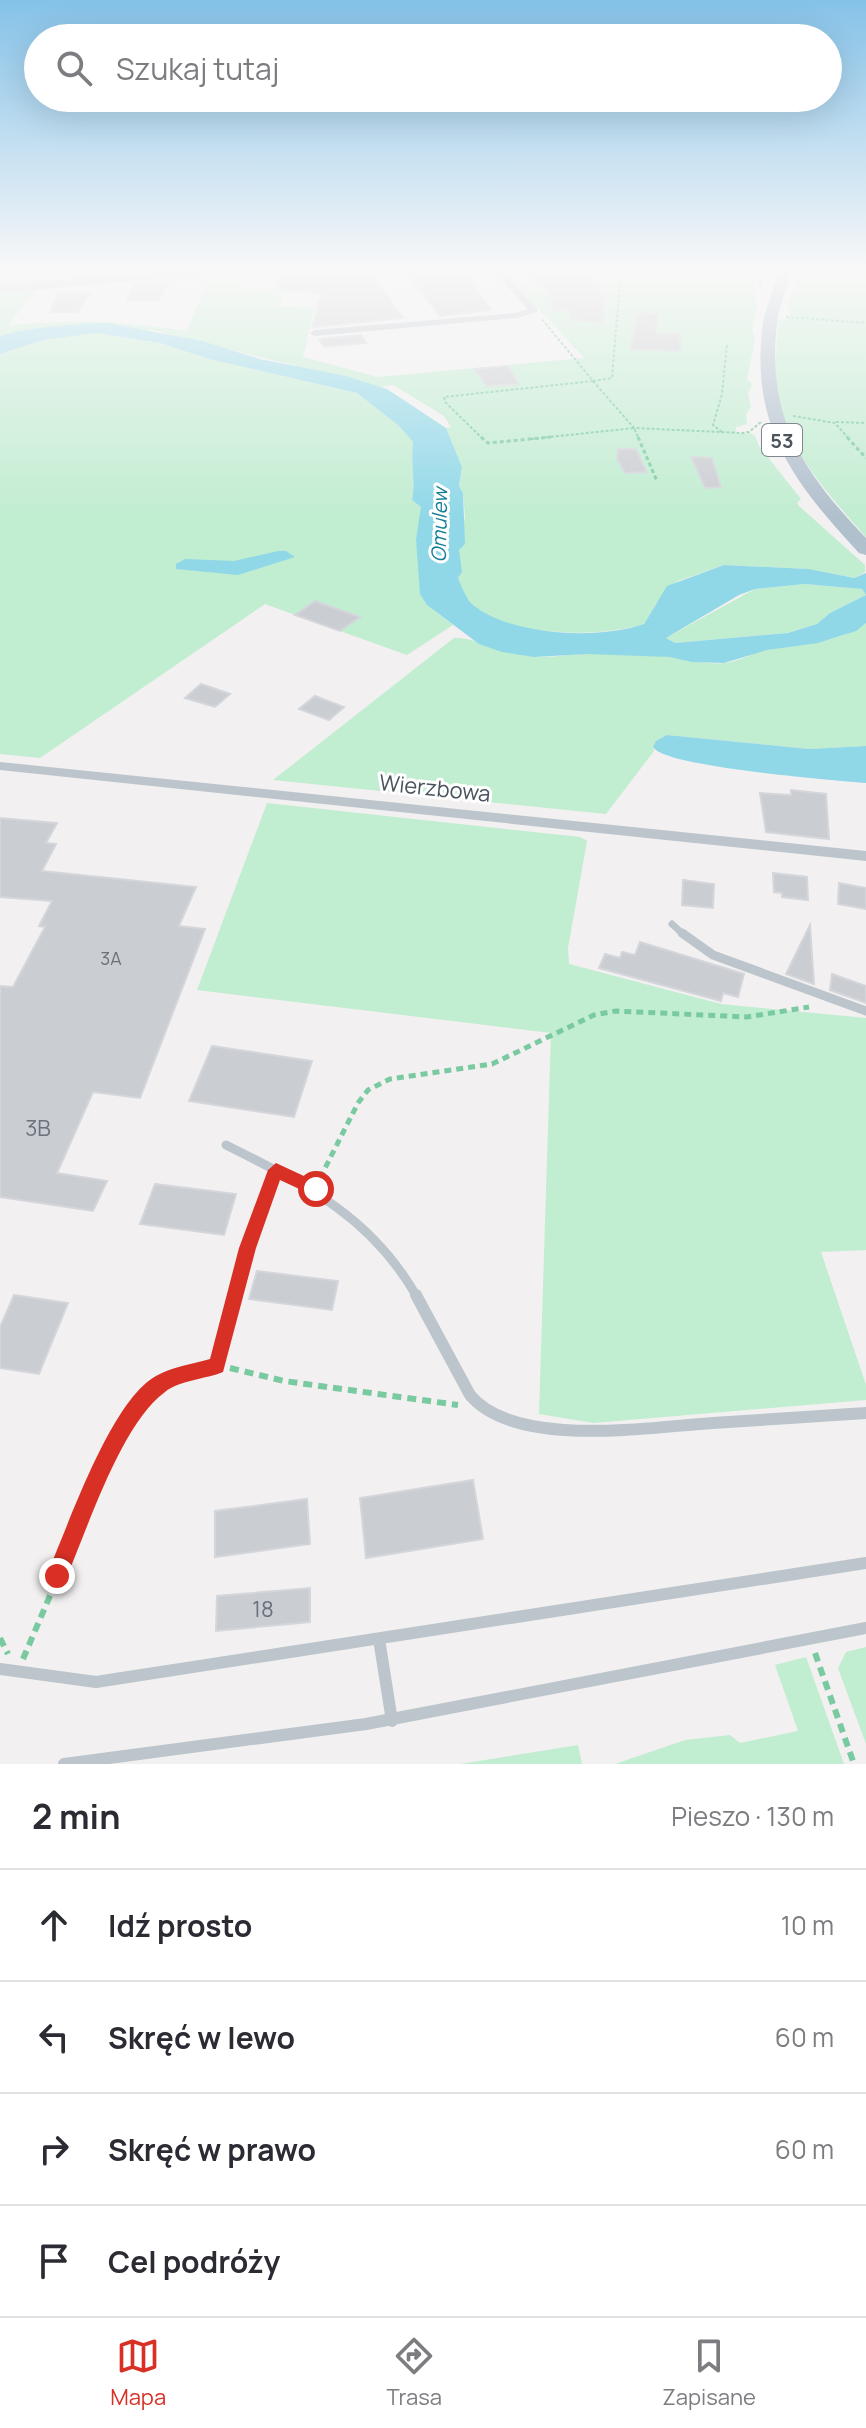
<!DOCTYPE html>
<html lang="pl">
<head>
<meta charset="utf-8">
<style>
  :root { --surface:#fff; --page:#f7f7f7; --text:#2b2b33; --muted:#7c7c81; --line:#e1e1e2; --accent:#d93025 }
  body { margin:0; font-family:Manrope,sans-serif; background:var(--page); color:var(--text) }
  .stop { position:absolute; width:24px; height:24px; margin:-18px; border:6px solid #d93025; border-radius:50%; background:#fff }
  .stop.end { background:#d93025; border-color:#fff; box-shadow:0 2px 8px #0008 }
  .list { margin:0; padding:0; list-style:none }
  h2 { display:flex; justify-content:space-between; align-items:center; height:104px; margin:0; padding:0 32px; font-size:34px }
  h2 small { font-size:26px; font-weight:400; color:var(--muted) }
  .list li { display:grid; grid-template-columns:52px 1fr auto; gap:24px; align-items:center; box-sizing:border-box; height:112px; padding:0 32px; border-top:2px solid var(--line) }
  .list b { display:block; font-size:30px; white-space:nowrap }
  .list em { font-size:26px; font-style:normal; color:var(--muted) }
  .icon { flex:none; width:44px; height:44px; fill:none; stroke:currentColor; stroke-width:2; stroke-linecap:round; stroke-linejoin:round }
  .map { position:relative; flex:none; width:866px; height:1764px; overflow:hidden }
  .search { position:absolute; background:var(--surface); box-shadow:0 8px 32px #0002; left:24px; right:24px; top:24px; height:88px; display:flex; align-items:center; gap:20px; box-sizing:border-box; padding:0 28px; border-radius:44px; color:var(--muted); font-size:30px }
  .sheet { height:552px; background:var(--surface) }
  nav { display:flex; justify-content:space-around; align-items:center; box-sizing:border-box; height:112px; border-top:2px solid var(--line); background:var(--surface); font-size:22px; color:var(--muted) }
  nav a { display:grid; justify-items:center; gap:4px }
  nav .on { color:var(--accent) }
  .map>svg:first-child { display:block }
</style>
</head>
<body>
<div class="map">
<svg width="866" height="1764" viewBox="0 0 866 1764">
  <rect width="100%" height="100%" fill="#f2f0f0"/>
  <!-- green -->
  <path fill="#c1edd1" d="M0,270H190L0,286V280L8,278L11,272Z
    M503,270H747L745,275L748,281H755L757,309L752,328L755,339L747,380L752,384L748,394L751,407L746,414L747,424L736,427V434L750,433L755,436L759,446L801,499L797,503L799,506L865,565V572L854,578L809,569L724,565L678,581L657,602L644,624C602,638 500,638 469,601C464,595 461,586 458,578L462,572L458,558L465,516L463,493L459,486L462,467L446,428L451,427L444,416L393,385L379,387L153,330L41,327L0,336V293L38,289L7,326C72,319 121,321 186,331L211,274L240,272L239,289L284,290L279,306L315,307L303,357L378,377L584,358Z
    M803,270H866V537C831,497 791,455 778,401C772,375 777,347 779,320L790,318L788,304Z
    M96,333L160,343L209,359L357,393L399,426L413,442C410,463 416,480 412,500L422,507L416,539L427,605L453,625L407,655L340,631L359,618L295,615L265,604L40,758L0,754V354L43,340Z
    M805,584L862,589L866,595L830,613L817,624L788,633L675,643L666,638L755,589Z
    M866,623V746L809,749L667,735L653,747L654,751L606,814L273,780L454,638C473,637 506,653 530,656C548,659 567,654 585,654C609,653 648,654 671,657C689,659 707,665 726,663C739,661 753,653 767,650C800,643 837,645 866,623Z
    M267,803L580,837L587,841L568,948L569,964L721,1004L866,1018V1250L821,1252L866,1385V1400L593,1423L539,1414L551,1033L197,990Z
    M866,1647V1744L838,1668L846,1652Z
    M806,1657L844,1764H615L685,1740L730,1735L740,1743L798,1731L775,1665Z
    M578,1745L582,1764H460Z"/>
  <!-- water -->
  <path fill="#90d8e8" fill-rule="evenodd" d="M108,323L202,341L260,359L346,376L387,389L446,428L462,467L459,486L463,493L465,544L459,550L462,572L458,578C462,587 466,599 473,605C511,636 599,640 644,624L667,586L724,565L809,569L854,578L866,573V623L856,631L818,643L767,650L724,663L692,662L670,657L587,654L534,657L502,652L479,644L427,605L420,594L416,539L421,507L412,500C416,480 410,463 413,442L399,426L357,393L209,359L160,343L96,333L43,340L0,354V336C35,326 72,324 108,323ZM805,584L862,589L866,595L830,613L817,624L788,633L675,643L666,638L739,595L755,589Z
    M278,551H286L295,557L238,575L176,569V564L185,559L234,561Z
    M667,735L809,749L866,746V783C834,780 664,767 653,747L656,741Z"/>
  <!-- building -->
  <path fill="#cacdd2" stroke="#d4d6db" stroke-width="2" d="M405,270H434L438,275L465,273L491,310L440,316Z
    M346,271L370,272L403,318L313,327L321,293L276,290L282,273Z
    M548,272L551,276L584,274L605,298L603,323L569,320L570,310L554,311L549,293L528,274Z
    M159,282H168L159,300H127L133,284Z
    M58,293H90L78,312H50Z
    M638,313L658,314L656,333L680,334V351L630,349Z
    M361,335L366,343L324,347L319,339Z
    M508,366L519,384L487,386L474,369Z
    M618,449H636L647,472L625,473L617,459Z
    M691,457L712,458L721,487L705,488Z
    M315,601L360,617L340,631L295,615Z
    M201,684L230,694L215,707L185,698Z
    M315,696L344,707L329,720L299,709Z
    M791,790L826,794L829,839L766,832L760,793L791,795Z
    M0,818L57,823L46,843L56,844L42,871L196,887L179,926L205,929L140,1098L93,1092L57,1173L107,1181L93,1211L0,1197V986L13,987L45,927L39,926L52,901L0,897Z
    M773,873L807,877L808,900L782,897V893L774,892Z
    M683,880L714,884L713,908L682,905Z
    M839,883L866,888V909L838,904Z
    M810,925L814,984L786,974Z
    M640,942L744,974L738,997L723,993L721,1001L599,968L605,954L620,958L622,952L635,955Z
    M832,974L866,986V1003L830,990Z
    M212,1046L312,1061L294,1117L189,1101Z
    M155,1184L236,1194L224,1235L140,1224Z
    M257,1271L338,1281L332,1310L249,1299Z
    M14,1295L68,1303L39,1374L0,1368V1327Z
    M473,1480L483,1539L366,1558L360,1498Z
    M307,1499L310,1544L215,1557V1511Z
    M310,1588V1622L216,1631L217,1596Z"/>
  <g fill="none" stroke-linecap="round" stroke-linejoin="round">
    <!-- path-far3 -->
    <path stroke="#7acaa1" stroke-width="2" stroke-dasharray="3 2" stroke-linecap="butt" d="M760,270V287
      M238,271L250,270
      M786,317L866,323
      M593,381L634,428L742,433L749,432L761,422
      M593,381L612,378L621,270
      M793,416L835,423L849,439
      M836,422L866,423
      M722,432L713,425L722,394L727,344
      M483,439L445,402L444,397L593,381L541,318
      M531,439L634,428L639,439"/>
    <!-- path-far2 -->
    <path stroke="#7acaa1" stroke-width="3" stroke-dasharray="4 3" stroke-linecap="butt" d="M481,437L488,443L551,437
      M638,437L657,481
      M847,437L866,458"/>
    <!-- path-far1 -->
    <path stroke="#7acaa1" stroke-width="5" stroke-dasharray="7 5" stroke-linecap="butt" d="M320,1178L358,1103L368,1090L390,1079L492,1064L594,1015L616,1011L747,1017L809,1007"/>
    <!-- path -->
    <path stroke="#7acaa1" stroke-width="6" stroke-dasharray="9 6" stroke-linecap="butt" d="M230,1368L284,1381L458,1405
      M0,1638L8,1654
      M815,1653L854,1764
      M23,1659L121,1429C143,1396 165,1382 202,1370"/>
    <!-- service-far2 -->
    <path stroke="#bcc5cc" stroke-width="7" d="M672,924L684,935"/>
    <!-- service-far1 -->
    <path stroke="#bcc5cc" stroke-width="9" d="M682,933L713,955L866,1011
      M226,1145C306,1185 371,1216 417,1297
      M235,1297L248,1248L276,1170"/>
    <!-- service -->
    <path stroke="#bcc5cc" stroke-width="12" d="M416,1295L470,1395C515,1449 649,1427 713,1423C764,1420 815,1416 866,1413
      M217,1366L236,1295
      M379,1639L392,1721
      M0,1669L96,1682L866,1563
      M64,1764L366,1724L866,1628"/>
    <!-- minor -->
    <path fill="#bcc5cc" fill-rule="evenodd" d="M492,270H500L537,308V312L517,318L314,336L310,333L314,330L516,313L528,309Z
      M0,762L866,851V861L0,770Z"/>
    <!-- secondary -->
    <path fill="#bfc9d3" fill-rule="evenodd" d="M183,270H229L223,273L0,293V285Z"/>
    <!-- primary -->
    <path fill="#b1c0cd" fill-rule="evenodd" d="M779,270H791C788,288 779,305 777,324C766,418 804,473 866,538V555L859,553C794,483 749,425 763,323C766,305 775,288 779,270Z"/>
  </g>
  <!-- sky -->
  <linearGradient id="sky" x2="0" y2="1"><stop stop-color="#85c2e8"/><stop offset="0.52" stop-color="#f9f8f8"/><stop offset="1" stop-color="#f9f8f8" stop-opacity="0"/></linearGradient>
  <rect width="866" height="517" fill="url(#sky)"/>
  <!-- route -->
  <path fill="#d93025" d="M276,1163L321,1184V1194H310L280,1180L256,1248L223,1372C206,1379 180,1380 165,1392C120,1425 87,1531 64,1583L57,1587L49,1583L46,1576L49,1569C71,1519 111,1401 156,1376C171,1367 193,1364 210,1359L239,1248L268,1170Z"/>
  <g text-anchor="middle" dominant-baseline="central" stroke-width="6" stroke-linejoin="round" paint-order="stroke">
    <!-- number labels -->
    <g font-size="18" fill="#69727a">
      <text x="111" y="958">3A</text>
    </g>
    <!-- shield labels -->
    <rect fill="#fff" stroke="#80878e" stroke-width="2" x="762" y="424" width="40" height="32" rx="6"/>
    <g font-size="20" font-weight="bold" fill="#49545d">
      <text x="782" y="440">53</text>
    </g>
    <!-- far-water labels -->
    <g font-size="20" font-style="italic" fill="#137e96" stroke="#fff">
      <text transform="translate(439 525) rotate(-89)">Omulew</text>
    </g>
    <!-- street labels -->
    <g font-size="22" fill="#49545d" stroke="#fff">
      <text transform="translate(435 788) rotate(6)">Wierzbowa</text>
    </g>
    <!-- near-number labels -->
    <g font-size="22" fill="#69727a">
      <text x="38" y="1128">3B</text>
      <text x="263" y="1609">18</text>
    </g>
  </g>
</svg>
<div class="stop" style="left:316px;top:1189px"></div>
<div class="stop end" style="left:57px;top:1576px"></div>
<div class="search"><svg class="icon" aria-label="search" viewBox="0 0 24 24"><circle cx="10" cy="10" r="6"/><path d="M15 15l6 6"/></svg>Szukaj tutaj</div>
</div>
<section class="sheet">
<h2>2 min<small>Pieszo · 130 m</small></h2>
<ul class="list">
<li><svg class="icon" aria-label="ahead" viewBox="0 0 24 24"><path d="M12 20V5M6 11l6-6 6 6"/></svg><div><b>Idź prosto</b></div><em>10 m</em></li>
<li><svg class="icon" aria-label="left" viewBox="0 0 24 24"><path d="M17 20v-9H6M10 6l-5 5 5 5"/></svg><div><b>Skręć w lewo</b></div><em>60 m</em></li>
<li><svg class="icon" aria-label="right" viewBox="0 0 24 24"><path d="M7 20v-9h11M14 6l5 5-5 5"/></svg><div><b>Skręć w prawo</b></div><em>60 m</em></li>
<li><svg class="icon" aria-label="arrive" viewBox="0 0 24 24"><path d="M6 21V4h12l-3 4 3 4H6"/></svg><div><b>Cel podróży</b></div></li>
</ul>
</section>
<nav>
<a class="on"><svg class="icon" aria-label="map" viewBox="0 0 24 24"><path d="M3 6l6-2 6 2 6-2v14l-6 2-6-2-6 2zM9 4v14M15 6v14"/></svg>Mapa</a>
<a><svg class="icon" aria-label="directions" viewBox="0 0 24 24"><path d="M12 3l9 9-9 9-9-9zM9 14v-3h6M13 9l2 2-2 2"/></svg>Trasa</a>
<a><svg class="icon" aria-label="saved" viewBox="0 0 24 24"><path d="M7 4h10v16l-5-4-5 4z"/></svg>Zapisane</a>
</nav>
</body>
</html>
